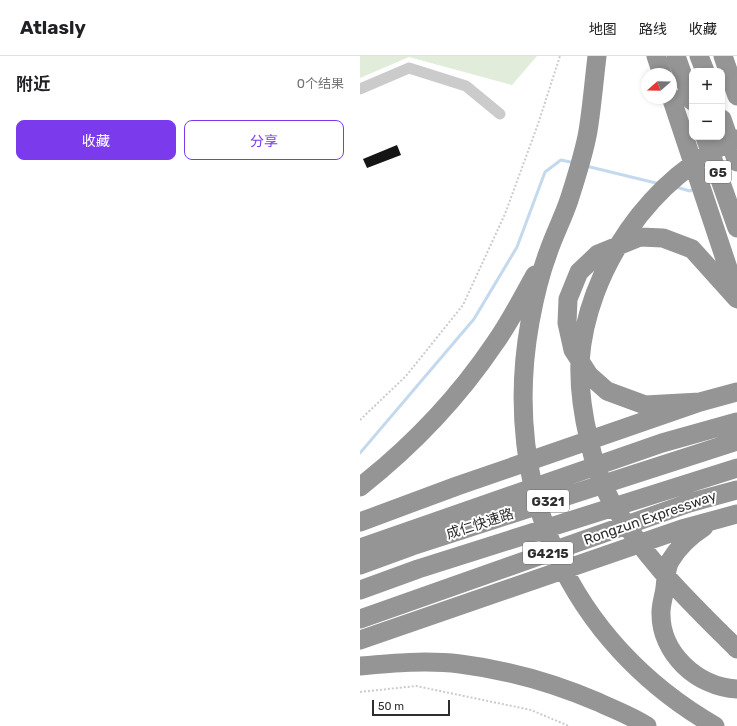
<!DOCTYPE html>
<html lang="zh">
<head>
<meta charset="utf-8">
<style>
  :root { --surface:#fff; --page:#f2f2f2; --text:#202124; --muted:#757577; --line:#e0e0e0; --accent:#7c3aed }
  body { margin:0; font-family:Rubik,"Noto Sans SC",sans-serif; background:var(--page); color:var(--text) }
  .controls { position:absolute; right:12px; top:12px; display:grid; overflow:hidden; border-radius:8px; box-shadow:0 2px 6px #0003 }
  .controls button { width:36px; height:36px; display:grid; place-items:center; padding:0; border:0; border-bottom:1px solid var(--line); background:var(--surface); color:var(--text); font:20px sans-serif }
  .compass { position:absolute; left:281px; top:12px; width:36px; height:36px; border-radius:50%; background:var(--surface); box-shadow:0 2px 6px #0003; rotate:250deg }
  .scale { position:absolute; left:12px; bottom:10px; width:78px; box-sizing:border-box; padding-left:4px; border:2px solid #2e2e2e; border-top:0; font-size:11px; line-height:14px; white-space:nowrap; color:#2e2e2e; -webkit-text-stroke:3px #fff; paint-order:stroke }
  .list { margin:0; padding:0; list-style:none }
  h2 { display:flex; justify-content:space-between; align-items:center; height:52px; margin:0; padding:0 16px; font-size:17px }
  h2 small { font-size:13px; font-weight:400; color:var(--muted) }
  .actions { display:flex; gap:8px; padding:12px 16px }
  .actions a { flex:1; padding:9px 0; border:1px solid var(--accent); border-radius:8px; text-align:center; font-size:14px; color:var(--accent) }
  .actions .main { background:var(--accent); color:#fff }
  .map { position:relative; flex:none; width:377px; height:670px; overflow:hidden }
  header { display:flex; align-items:center; gap:24px; box-sizing:border-box; height:56px; padding:0 20px; background:var(--surface); border-bottom:1px solid var(--line) }
  header strong { font-size:19px }
  nav { display:flex; gap:22px; margin-inline-start:auto; font-size:14px }
  main { display:flex }
  aside { flex:1; background:var(--surface) }
  .map>svg:first-child { display:block }
</style>
</head>
<body>
<header>
<strong>Atlasly</strong>
<nav><a>地图</a><a>路线</a><a>收藏</a></nav>
</header>
<main>
<aside>
<h2>附近<small>0个结果</small></h2>
<ul class="list">
</ul>
<div class="actions"><a class="main">收藏</a><a>分享</a></div>
</aside>
<div class="map">
<svg width="377" height="670" viewBox="0 0 377 670">
  <rect width="100%" height="100%" fill="#fff"/>
  <!-- green -->
  <path fill="#e2ecda" d="M0,0H177L152,29L49,1L0,22Z"/>
  <g fill="none" stroke-linecap="round" stroke-linejoin="round">
    <!-- stream -->
    <path stroke="#c4d9ee" stroke-width="3" d="M226,110L300,128
      M316,131L330,135L335,132
      M0,397L114,263L157,191L185,116L201,104L215,107"/>
  </g>
  <!-- building -->
  <path fill="#151515" d="M37,89L41,99L7,112L3,103Z"/>
  <g fill="none" stroke-linecap="round" stroke-linejoin="round">
    <!-- path -->
    <path stroke="#cbcbcb" stroke-width="2" stroke-dasharray="2 2" stroke-linecap="butt" d="M0,364L46,320L103,249L145,158L178,68L200,0
      M0,636L56,630L171,654L209,670"/>
    <!-- street -->
    <path stroke="#cbcbcb" stroke-width="11" d="M0,33L49,12L106,30L140,58"/>
    <!-- highway -->
    <path stroke="#959595" stroke-width="19" d="M237,0C234,25 232,50 228,75C224,98 216,122 209,144C203,162 194,179 188,197C180,218 174,244 170,266C140,432 209,586 355,670
      M296,0L302,18
      M316,0L332,45
      M339,0L345,15
      M363,0L377,40
      M311,41L376,236
      M362,63L377,106
      M345,81L377,172
      M377,83C292,119 226,214 220,306C219,332 223,359 229,384C233,403 240,425 250,443C284,503 329,545 377,593
      M340,346L285,349L247,335L229,319L213,294L207,267L208,243L219,216L238,198L280,181L303,182L332,193L377,243
      M0,431C52,390 98,342 135,287C150,266 162,242 175,219
      M0,466L97,430L340,346L377,336
      M344,471C330,480 319,490 310,505C306,512 306,524 305,532C304,540 301,548 301,556C300,597 337,631 377,633
      M0,492L302,387L377,366
      M0,509L52,490L377,385
      M0,534L58,513L377,412
      M0,563L329,447L377,434
      M0,584L322,473L377,458
      M0,610C33,607 67,604 100,608C148,614 194,627 238,646C255,654 272,660 287,670"/>
  </g>
  <g text-anchor="middle" dominant-baseline="central" stroke-width="4" stroke-linejoin="round" paint-order="stroke">
    <!-- shield labels -->
    <g fill="#fff" stroke="#6d6d6d" stroke-width="1">
      <rect x="345" y="105" width="26" height="22" rx="3"/>
      <rect x="167" y="434" width="42" height="22" rx="3"/>
      <rect x="163" y="486" width="50" height="22" rx="3"/>
    </g>
    <g font-size="13" font-weight="bold" fill="#2e2e2e">
      <text x="358" y="116">G5</text>
      <text x="188" y="445">G321</text>
      <text x="188" y="497">G4215</text>
    </g>
    <!-- street labels -->
    <g font-size="14" fill="#2e2e2e" stroke="#fff">
      <text transform="translate(290 462) rotate(-19)">Rongzun Expressway</text>
      <text transform="translate(120 468) rotate(-18)">成仁快速路</text>
    </g>
  </g>
</svg>
<div class="controls">
<button>+</button>
<button>−</button>
</div>
<svg class="compass" viewBox="-18 -18 36 36"><path d="M0-13l5 13h-10z" fill="#e53935"/><path d="M0 13l5-13h-10z" fill="#757577"/></svg>
<div class="scale">50 m</div>
</div>
</main>
</body>
</html>
